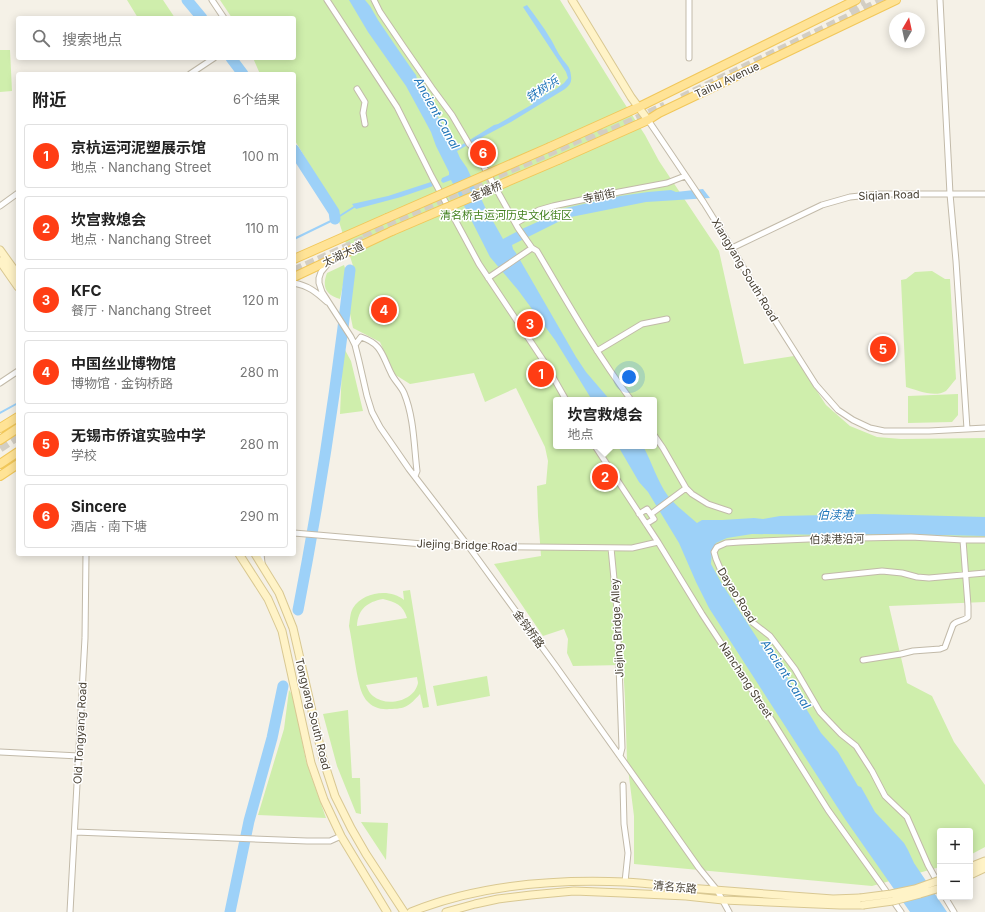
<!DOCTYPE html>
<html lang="zh">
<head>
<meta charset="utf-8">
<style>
  :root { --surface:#fff; --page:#f6f6f6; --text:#222; --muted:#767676; --line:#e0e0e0; --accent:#ff3d14 }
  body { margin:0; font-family:Inter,"Noto Sans SC",sans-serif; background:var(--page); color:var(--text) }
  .controls { position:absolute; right:12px; bottom:12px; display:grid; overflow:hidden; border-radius:4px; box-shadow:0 2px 10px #0003 }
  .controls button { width:36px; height:36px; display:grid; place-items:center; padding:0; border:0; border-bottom:1px solid var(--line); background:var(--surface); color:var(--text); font:20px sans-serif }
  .compass { position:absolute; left:889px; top:12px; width:36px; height:36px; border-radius:50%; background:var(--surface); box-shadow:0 2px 10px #0003; rotate:9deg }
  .you { position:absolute; left:629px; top:377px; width:14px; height:14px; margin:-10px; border:3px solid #fff; border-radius:50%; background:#1a73e8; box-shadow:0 0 0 6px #1a73e833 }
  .badge { display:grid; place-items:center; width:26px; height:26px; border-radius:50%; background:var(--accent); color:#fff; font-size:13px; font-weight:700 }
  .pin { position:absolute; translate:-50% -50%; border:2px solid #fff; box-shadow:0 1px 4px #0006 }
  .popup { position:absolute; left:553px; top:397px; width:104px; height:52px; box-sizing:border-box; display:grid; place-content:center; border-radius:4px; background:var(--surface); filter:drop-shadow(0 1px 3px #0005); font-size:13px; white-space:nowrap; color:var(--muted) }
  .popup b { font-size:15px; color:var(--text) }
  .popup::after { content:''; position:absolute; left:50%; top:100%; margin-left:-8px; border:8px solid transparent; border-top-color:var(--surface) }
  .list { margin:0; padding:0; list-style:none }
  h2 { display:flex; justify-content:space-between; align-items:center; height:52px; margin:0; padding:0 16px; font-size:17px }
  h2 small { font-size:13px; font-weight:400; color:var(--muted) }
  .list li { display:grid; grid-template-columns:26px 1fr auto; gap:12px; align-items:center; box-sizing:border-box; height:64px; margin:0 8px 8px; padding:0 8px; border:1px solid var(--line); border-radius:4px }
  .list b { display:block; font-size:15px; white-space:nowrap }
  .list p { margin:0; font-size:13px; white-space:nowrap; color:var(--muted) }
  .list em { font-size:13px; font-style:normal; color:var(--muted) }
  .icon { flex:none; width:22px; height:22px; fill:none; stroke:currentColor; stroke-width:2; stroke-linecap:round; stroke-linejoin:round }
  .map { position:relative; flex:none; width:985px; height:912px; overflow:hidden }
  .search { position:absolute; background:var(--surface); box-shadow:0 2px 10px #0003; left:16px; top:16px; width:280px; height:44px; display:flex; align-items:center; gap:10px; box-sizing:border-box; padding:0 14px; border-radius:4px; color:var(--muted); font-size:15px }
  .panel { position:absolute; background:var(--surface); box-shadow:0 2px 10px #0003; left:16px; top:72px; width:280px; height:484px; border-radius:4px }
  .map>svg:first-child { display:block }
</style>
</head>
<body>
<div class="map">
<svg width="985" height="912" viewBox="0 0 985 912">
  <rect width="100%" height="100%" fill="#f5f1e7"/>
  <!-- green -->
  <path fill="#cfeeac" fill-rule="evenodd" d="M127,0H163L175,18H138Z
    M220,0H560L619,95L645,135L659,161L719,251L744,364L794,356L826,405L850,426L877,437L901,439L985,438V602L889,606L907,683L932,696L954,742L985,785V847L970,855V831H940V867L872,886L634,864V816L627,761L625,699L623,665L573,666L567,653L568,639L564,629L543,636L494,564L541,556L538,516L537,486L546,484L548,461L545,447L516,388L485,402L474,373L410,384L394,374L380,342L353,328L349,309L354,269L334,206L294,139V74H260L253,58H294V18H232ZM556,400H654V446H556Z
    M0,50H10L12,91L0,92Z
    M344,265L346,271L340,299C325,295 322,286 327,273Z
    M932,271L945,279H950L956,379C953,382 949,388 946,391C934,398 917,390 906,387L901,280L906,279L915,272Z
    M345,350L351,361L363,411L340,414L342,367Z
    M958,394V415L952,422L908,423V396Z
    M410,590L429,707L423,708L420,694C409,706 406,709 389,709C381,710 372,707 367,701C364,698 361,691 360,687C355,668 353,646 349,626C350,620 350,613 353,608C363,592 390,588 404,600L403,591ZM383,599C396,602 403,605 407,618L357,626C358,609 367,602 383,599ZM417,677C417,678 418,682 418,683C414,702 386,707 373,696C369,693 368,689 366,685Z
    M487,676L490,696L437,706L433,686Z
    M289,690L293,696L306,761L326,818L258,815L284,729Z
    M348,710L352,778H360L361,814L356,813L337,766L323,714Z
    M361,822L388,823L386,860Z"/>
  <!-- water -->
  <path fill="#9dd1f8" d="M349,0H365L370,6L378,20L397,48L413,71L416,75L418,83L429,96L434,106L435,112L445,129L455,149L494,125L498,124L533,104L532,102L556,89L564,83L568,78L566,72L523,7L527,5C535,16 543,26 550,38C554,44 557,52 561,57C566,65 570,65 571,76C572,82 570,85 565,89L511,122L473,142L457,151L460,158L467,168L485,207L503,239L522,229L546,218L561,209L620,196L648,192L671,190L676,192L703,189L710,198L646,202L566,218L512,245L513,249L516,253L576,357L586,372L610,400H592L555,340L532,309L518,290L490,257L451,180L443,183L441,181L442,178L449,175V172L436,146L431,132L406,86L368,32Z
    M431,182L433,186L401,197L356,209L352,204L388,196Z
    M618,446H643C652,462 657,481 668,496C676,506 687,514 697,523L702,520H722L754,518L763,519L780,516L874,514L985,517V536L896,534L837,535L752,534L727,538L716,543L712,551L711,564L722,584L772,661L785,674L821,733L838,752L858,786L861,787L875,812L904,843L908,850L914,863L947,912H910L845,819L709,608L696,582L679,543L648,492L639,482Z"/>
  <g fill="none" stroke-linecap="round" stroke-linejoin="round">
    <!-- stream -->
    <path stroke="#9dd1f8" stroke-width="2" d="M294,239L335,219L354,207L357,206
      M0,413L18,403"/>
    <!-- river -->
    <path stroke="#9dd1f8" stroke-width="11" d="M187,0L202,18
      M231,58L243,74
      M294,150L334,212L335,219
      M298,610C320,497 337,383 350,270
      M230,912L249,821L272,738L283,686"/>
    <!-- highway-tunnel -->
    <path stroke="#d3cec3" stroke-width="9" stroke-dasharray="9 4.5" stroke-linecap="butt" d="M848,8L864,0
      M682,98L884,0
      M588,142L665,106
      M362,234L559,148L602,128
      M294,271L373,236
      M0,448L18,436"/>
    <!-- street casing -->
    <g stroke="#c2baa9" stroke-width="7">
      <path id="street" d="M212,0L224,18
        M327,0L397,107L432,177L479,264L545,363L566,400
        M374,0L380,12L403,46L432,88L452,115L469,144L474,149L518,228L532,248L537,251C567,302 596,353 631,400
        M940,0L950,194L956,261L967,429
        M689,58V0
        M190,74L214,58
        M357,89L365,102L363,113L365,124
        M648,120L704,203L732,248L764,303L816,385L838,410L853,420L870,428L884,431H929L967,429L985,428
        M0,206L18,193
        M516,223L539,210L553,206L619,192L667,183L685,176
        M732,248L822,205L850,197L879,194H985
        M330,261L321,272L319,278V283L322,292L351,337L355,345L359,361L367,396L372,412L380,427L409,469L469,547L555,665L639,783L699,868L717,890L729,912
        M488,278L532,248
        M294,283C309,286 316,292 327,302
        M355,345L361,337C382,344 382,355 391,373C394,380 401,386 404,393C414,417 414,446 417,471L415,476
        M597,351L642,324L667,319
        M0,383L18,371
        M654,435L663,448L686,488L692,494L708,504L729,511
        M595,446L658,542L702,614L771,719L828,810L901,912
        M639,514L647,509L654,519L646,524
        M651,514L686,488
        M294,533L446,546L632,548L658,542
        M611,548L617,610L622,748L620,756
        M261,554L262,563
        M825,577L882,571L902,573L917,577L929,578L985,573
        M863,660L901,654L913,651L940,649L945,647L953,625C957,620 963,622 968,617V606L963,540
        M0,752L79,756
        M623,785L624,824L628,853L625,882
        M75,832L307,841H330L341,836
        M938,883L928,865L907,817L885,796L872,771L856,746L841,734L820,712L795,669L770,636L752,622L722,573L716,559L714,552L717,547L726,543L740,542L809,539L911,537L963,540H985
        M945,897L954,912
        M70,912L85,638L86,554"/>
    </g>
    <!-- secondary casing -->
    <g stroke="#d9c892" stroke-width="9">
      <path id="secondary" d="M572,0L631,97L648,120
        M0,250L18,275
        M0,261L18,287
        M239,554L268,599L282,631L311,763L324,800L341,836L387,912
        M255,554L279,593L293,628L323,759L335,796L351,828L366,854L404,912
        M970,867L985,861
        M970,875L985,868
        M411,912C478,885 553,879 625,882C646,883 667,886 688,888C736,892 784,895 833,899L860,898
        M446,912L475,904L498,899L531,895L574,891L623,893L686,896L723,900L840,905H863"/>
    </g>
    <!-- primary casing -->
    <g stroke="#f1c75a" stroke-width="10">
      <path id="primary" d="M550,147L639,107L856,0
        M558,160L648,120L659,113L896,0
        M294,259L387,218
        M294,277L392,231
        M0,428L18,417
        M0,440L18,428
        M0,464L18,452
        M0,476L18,464"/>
    </g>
    <!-- street -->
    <use href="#street" stroke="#fff" stroke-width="5"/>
    <!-- secondary -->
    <use href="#secondary" stroke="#fff3c7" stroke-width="7"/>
    <!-- primary -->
    <use href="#primary" stroke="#ffe396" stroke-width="8"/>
    <!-- secondary-bridge casing -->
    <g stroke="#d9c892" stroke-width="9" stroke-linecap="butt">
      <path id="secondary-bridge" d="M860,898L891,894L915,889L940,880
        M863,905L893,901L920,894L940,888"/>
    </g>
    <!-- primary-bridge casing -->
    <g stroke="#f1c75a" stroke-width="10" stroke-linecap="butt">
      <path id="primary-bridge" d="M387,218L550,147
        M392,231L558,160"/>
    </g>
    <!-- secondary-bridge -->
    <use href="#secondary-bridge" stroke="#fff3c7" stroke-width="7"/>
    <!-- primary-bridge -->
    <use href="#primary-bridge" stroke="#ffe396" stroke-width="8"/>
  </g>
  <g text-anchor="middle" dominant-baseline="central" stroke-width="3" stroke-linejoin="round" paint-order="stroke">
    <!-- street labels -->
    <g font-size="11" fill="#494235" stroke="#fff">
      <text transform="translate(727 80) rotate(-25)">Taihu Avenue</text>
      <text transform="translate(486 191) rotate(-23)">金塘桥</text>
      <text transform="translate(889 195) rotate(-2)">Siqian Road</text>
      <text transform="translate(599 196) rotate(-12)">寺前街</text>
      <text transform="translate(343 254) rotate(-25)">太湖大道</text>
      <text transform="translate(745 270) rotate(59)">Xiangyang South Road</text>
      <text transform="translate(837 539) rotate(-1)">伯渎港沿河</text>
      <text transform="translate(467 545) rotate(2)">Jiejing Bridge Road</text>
      <text transform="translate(737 595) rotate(58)">Dayao Road</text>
      <text transform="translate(617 628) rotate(-93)">Jiejing Bridge Alley</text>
      <text transform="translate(529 629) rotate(54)">金钩桥路</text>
      <text transform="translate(746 680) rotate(57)">Nanchang Street</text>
      <text transform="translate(313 714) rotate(76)">Tongyang South Road</text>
      <text transform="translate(80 733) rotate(-87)">Old Tongyang Road</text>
      <text transform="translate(675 887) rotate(5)">清名东路</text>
    </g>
    <!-- park labels -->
    <g font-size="11" fill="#448221" stroke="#fff">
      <text x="506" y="215">清名桥古运河历史文化街区</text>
    </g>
    <!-- water labels -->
    <g font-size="12" font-style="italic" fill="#2176b9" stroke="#fff">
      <text transform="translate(542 89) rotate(-34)">铁树浜</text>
      <text transform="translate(437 113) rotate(61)">Ancient Canal</text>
      <text x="835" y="514">伯渎港</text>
      <text transform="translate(786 674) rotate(57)">Ancient Canal</text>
    </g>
  </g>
</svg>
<div class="controls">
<button>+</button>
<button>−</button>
</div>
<svg class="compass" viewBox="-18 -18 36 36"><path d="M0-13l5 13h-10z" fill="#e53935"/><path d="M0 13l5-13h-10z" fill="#767676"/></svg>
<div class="you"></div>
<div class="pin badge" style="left:541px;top:374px">1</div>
<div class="pin badge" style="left:605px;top:477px">2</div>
<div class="popup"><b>坎宫救熄会</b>地点</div>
<div class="pin badge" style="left:530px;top:324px">3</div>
<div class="pin badge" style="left:384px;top:310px">4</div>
<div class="pin badge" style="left:883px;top:349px">5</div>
<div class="pin badge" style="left:483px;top:153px">6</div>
<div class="search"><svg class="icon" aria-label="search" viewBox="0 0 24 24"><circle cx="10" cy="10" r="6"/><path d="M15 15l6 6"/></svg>搜索地点</div>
<section class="panel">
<h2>附近<small>6个结果</small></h2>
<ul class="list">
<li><span class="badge">1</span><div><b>京杭运河泥塑展示馆</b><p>地点 · Nanchang Street</p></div><em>100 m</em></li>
<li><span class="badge">2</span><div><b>坎宫救熄会</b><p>地点 · Nanchang Street</p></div><em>110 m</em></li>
<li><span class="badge">3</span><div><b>KFC</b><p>餐厅 · Nanchang Street</p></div><em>120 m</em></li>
<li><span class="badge">4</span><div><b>中国丝业博物馆</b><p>博物馆 · 金钩桥路</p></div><em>280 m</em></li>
<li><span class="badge">5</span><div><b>无锡市侨谊实验中学</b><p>学校</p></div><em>280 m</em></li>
<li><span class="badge">6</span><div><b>Sincere</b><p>酒店 · 南下塘</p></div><em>290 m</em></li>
</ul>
</section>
</div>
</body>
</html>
